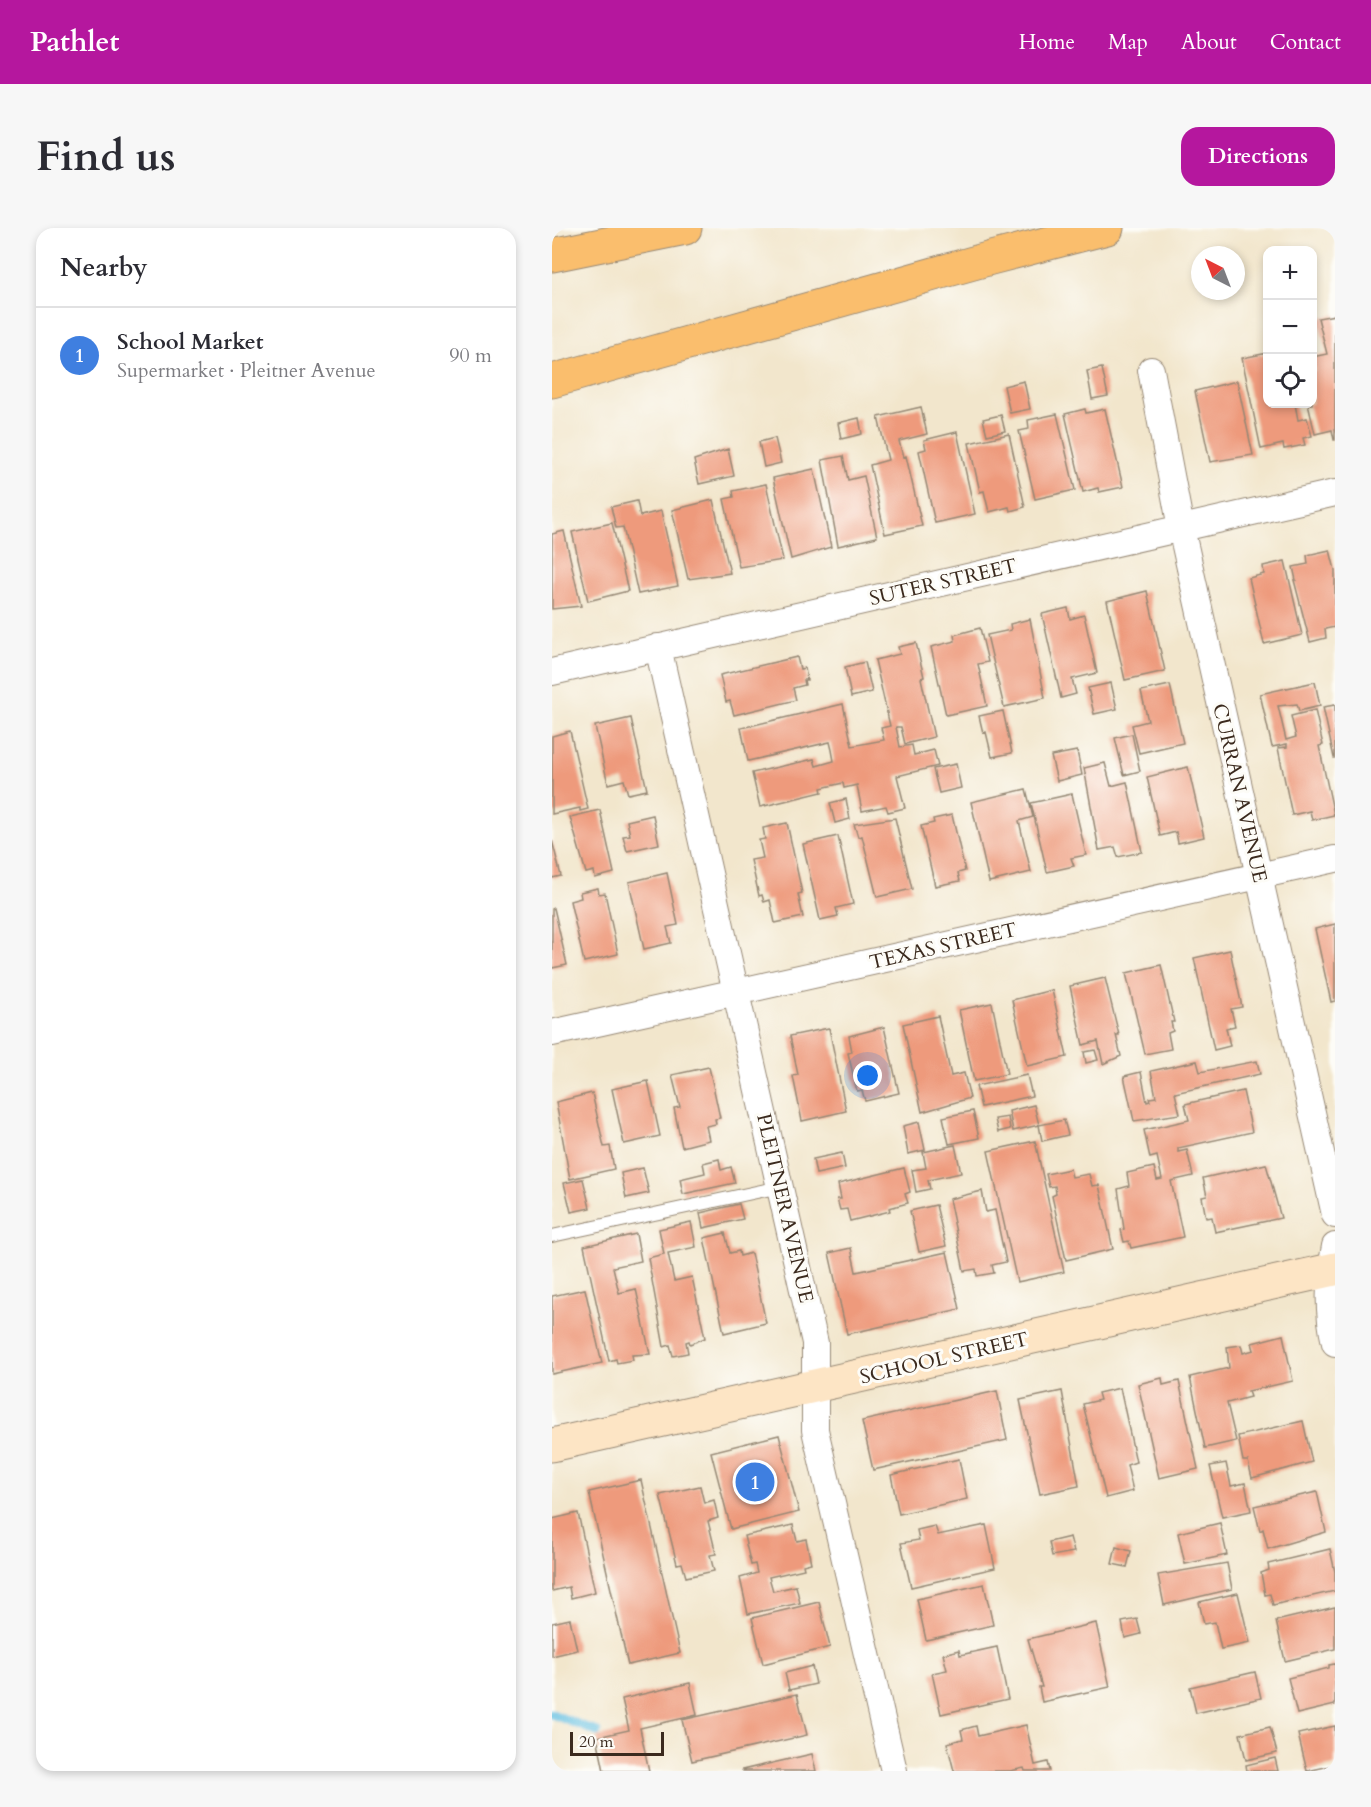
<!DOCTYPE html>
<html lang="en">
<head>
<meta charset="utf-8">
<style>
  :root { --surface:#fff; --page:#f7f7f7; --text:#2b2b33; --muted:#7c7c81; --line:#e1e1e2; --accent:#b5179e }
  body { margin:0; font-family:Cardo,serif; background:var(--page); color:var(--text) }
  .controls { position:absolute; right:18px; top:18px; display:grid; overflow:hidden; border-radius:12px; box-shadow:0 3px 9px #0003 }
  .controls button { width:54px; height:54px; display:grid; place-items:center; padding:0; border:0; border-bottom:2px solid var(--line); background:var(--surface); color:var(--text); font:30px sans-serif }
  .compass { position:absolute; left:639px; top:18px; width:54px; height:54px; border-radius:50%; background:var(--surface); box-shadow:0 3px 9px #0003; rotate:318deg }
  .scale { position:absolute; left:18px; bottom:15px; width:94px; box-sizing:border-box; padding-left:6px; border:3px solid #3b2a1e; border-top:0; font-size:16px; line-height:21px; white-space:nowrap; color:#3b2a1e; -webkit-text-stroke:4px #fdfcf7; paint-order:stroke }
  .you { position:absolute; left:316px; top:848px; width:21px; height:21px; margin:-15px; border:4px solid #fff; border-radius:50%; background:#1a73e8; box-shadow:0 0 0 9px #1a73e833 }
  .badge { display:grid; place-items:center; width:39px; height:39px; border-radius:50%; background:var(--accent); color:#fff; font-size:20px; font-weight:700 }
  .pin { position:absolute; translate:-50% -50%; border:3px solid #fff; box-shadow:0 2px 6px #0006 }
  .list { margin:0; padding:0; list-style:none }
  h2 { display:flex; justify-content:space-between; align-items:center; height:78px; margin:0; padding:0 24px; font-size:26px }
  h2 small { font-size:20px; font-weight:400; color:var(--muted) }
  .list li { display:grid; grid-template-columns:39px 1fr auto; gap:18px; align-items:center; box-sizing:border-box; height:96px; padding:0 24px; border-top:2px solid var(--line) }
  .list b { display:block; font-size:22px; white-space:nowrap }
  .list p { margin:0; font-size:20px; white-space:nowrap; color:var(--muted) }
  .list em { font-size:20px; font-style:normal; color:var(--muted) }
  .icon { flex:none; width:33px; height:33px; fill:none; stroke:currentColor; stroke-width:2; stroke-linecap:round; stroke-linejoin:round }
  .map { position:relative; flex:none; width:783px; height:1543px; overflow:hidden; border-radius:18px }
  header { display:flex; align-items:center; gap:36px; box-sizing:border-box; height:84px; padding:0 30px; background:var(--accent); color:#fff }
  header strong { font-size:28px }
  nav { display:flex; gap:33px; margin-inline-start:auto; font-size:21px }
  .intro { display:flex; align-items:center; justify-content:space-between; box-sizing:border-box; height:144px; padding:0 36px }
  h1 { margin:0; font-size:42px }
  .button { padding:15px 27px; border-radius:18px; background:var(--accent); color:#fff; font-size:21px; font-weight:700 }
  main { display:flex; gap:36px; padding:0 36px }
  aside { flex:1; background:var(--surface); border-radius:18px; box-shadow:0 3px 9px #0003 }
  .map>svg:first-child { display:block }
</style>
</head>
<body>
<header>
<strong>Pathlet</strong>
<nav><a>Home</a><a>Map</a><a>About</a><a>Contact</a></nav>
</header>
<div class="intro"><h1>Find us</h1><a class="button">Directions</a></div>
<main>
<aside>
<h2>Nearby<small></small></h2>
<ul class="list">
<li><span class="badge" style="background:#3f7fe0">1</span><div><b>School Market</b><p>Supermarket · Pleitner Avenue</p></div><em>90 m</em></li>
</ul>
</aside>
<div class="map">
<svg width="783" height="1543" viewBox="0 0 783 1543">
  <rect width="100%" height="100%" fill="#fdfcf7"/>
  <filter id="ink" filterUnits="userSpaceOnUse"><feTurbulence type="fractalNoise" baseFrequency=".0167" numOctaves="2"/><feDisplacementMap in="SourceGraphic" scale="12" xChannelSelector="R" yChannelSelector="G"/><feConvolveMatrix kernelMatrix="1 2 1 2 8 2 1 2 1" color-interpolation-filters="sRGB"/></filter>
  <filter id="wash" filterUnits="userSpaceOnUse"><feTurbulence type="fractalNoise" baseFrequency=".008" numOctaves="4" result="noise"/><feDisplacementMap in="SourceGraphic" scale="24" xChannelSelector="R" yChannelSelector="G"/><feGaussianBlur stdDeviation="1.35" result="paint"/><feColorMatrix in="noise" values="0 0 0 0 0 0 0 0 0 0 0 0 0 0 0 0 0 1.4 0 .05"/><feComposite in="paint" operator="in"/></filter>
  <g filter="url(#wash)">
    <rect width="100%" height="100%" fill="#f2e6cc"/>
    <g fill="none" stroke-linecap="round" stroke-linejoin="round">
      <!-- stream -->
      <path stroke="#64c0e2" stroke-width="9" d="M0,1486L45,1504"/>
    </g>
    <g id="blocks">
      <!-- building -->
      <path fill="#ee9a7c" d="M783,87V212H782L780,202L763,206L756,176H760V144L763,143L760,129L775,126L766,90Z
        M716,125V176H743L746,192L755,190L760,208L751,210L753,217L732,221L731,216L709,221L690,130Z
        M550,140L556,168L540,171L535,143Z
        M472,153L478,181L458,185L452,158Z
        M685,153L701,227L658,234L643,163Z
        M369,179L375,206L347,213L351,229L354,228L370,298L333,306L318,237L336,232L326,189Z
        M533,181L534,185L553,181L571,259L547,264L546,260L531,264L513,186Z
        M505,186L523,262L483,271L467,203L477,201L476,192Z
        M449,187L453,203L435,207L431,191Z
        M307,190L310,206L289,211L286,195Z
        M405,204L423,286L383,295L367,223L374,221L372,212Z
        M457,206L473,279L458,283L457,279L437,284L432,263L428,264L417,215Z
        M223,210L229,235L212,239L207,214Z
        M176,221L182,248L147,256L142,232Z
        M291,228L296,252L312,248L325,309L286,318L270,232Z
        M262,241L279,319L239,331L221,250Z
        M214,256L231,332L187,339L172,271L182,269L181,263Z
        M161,272L178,345L136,351L120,282Z
        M85,273L88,288L109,283L126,358L86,366L71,299L64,300L59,279Z
        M60,295L76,363L36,373L20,304Z
        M12,303L29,378L0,381V306Z
        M778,322L783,342V399L773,401L774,410L758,414L742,352H744L741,339L756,336L755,327Z
        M733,333L750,407L712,416L697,350L712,346L711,338Z
        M595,363L613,443L573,452L555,373Z
        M516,380L518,391L532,387L545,445L520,451L524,466L509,470L490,386Z
        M478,391L493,470L452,479L435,407L459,402L458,396Z
        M428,400L436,434L426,436L435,478L394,487L379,419L403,413L402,407Z
        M364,415L372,449L369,450L382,509L353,516L349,499H344L348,519L360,517L362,527L382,522L386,538L345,548L353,580L336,584L334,578L310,583L305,557L292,560L291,555L269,560L270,564L208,579L200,545L262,531L264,538L282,533L280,522L278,514L196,533L189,500L291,476L300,518L332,512L329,500L338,498L323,432L348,426L346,419Z
        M245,429L248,441L253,440L255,452H252L253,457L241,460L244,472L182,487L178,473L174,474L168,447Z
        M313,434L320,464L299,469L293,439Z
        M763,454L768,478L747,483L745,476L726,478L734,512L744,509L739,488L763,482L771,517L767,518L782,587L760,592L758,583L740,587L726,520L735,519V516L720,519L708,466Z
        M559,455L565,481L542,486L536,460Z
        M618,457L631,515L587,525L580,497L596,493L589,463Z
        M783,477V530H782L771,479Z
        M451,483L460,525L440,529L434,504L431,505L427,488Z
        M79,490L95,562L76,566L72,552L56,556L43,498Z
        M18,503L36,581L28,583V580L0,586V508Z
        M580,506L588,543L572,547L563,510Z
        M525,523L530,547L505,553L499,528Z
        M553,535L559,558L575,554L590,624L566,629L563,619L547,622L532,540Z
        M404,536L409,560L387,565L381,541Z
        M636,539L652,609L626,615L624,604L608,608L595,549Z
        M474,561L481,589L467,593L479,644L437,654L419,574Z
        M520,566L534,627L519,630L522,638L495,644L479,575Z
        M294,571L298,591L283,595L278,575Z
        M48,582L62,645L43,650L42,643L34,645L18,589Z
        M101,587L107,616L75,623L71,608L78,607L75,593Z
        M400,587L413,643L406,645L408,653L383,658L369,598L382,595L381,591Z
        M343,590L360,661L325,669L310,608L306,609L302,596Z
        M235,595L250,665L246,666L251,689L223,695L218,672L212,674L210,667L207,668L199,632L211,630L207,612L213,611L211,600Z
        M286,608L301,676L284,680L286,688L268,692L251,616Z
        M0,612L9,648L0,650Z
        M115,645L126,697L115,699L119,715L92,721L77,654Z
        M46,660L47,666L53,665L66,726L32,734L18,673L29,670L28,664Z
        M2,680L15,737L0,740V681Z
        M783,696V773L779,774L763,701Z
        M678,722L690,779L679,781L683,798L674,800L678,818L662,822L642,730Z
        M609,737L622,794H619L621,803L616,805L619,821L593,826L574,745Z
        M553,750L567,807H564L569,828L551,836L546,813L531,817L518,758Z
        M500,762L515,829L475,838L460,772Z
        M440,775L455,846L422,853L407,782Z
        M386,788L399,848L412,845L418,870L370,884L351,796Z
        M332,799L347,865L313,873L310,862L305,863L296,825L300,824L297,808Z
        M277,800L294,883L250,893L241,848L246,847L238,808Z
        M543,822L546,832L534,835L532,824Z
        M645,833L648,844L705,833L708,846L623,865L628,886L582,893L572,848L589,844L595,874L598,873L597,870L604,869L599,843Z
        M157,839L168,890L163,891L164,896L154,898L157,912L130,919L122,880L128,879L120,847Z
        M475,847L480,868L429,879L424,858Z
        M96,853L108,908L72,916L60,861Z
        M691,863L700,904L626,920V924L635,922L641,948L619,953L631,1009L579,1020L577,1013L572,1014L569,1002L572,1001L566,961L577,958L575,945L602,939L605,952L610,951L605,928L598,930L592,902L637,892L633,876Z
        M40,865L52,919L58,918L62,941L18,951L4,874Z
        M482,877L487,897L461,903L457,883Z
        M421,883L427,910L397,916L391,889Z
        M456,889L458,901L446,904L443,891Z
        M512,892L516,907L490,913L487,897Z
        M367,894L373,922L356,926L351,898Z
        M483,913L512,1044L465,1054L436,923Z
        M403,917L409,945L376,952L378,961L364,964L360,942L374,940L371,924Z
        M290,925L293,940L264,946L261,931Z
        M167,931L169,942L179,939L183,955L131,966L128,951L153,945L151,935Z
        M714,936L729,990L663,1004L660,989L654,990L650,969L655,968L651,950Z
        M91,940L97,965L74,970L69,945Z
        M352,940L358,964L353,966L356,975L337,980L338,983L298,993L295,981L288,982L285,971H289L286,956Z
        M518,941L520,949L537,946L540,958L547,957L561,1021L514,1032L500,968L504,966L503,958L497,959L494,946Z
        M31,951L38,980L19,984L12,955Z
        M430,963L434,984L443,982L454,1034L440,1037L442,1045L425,1048L424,1041L412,1043L397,971Z
        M187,976L191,991L151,1000L148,985Z
        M384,977L394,1018L367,1024L358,983Z
        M139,994L144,1019L116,1025L122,1053L140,1049L153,1110L138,1116L137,1113L134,1114L136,1125L121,1128L118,1117L112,1119L96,1030L112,1026L107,1001Z
        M173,1005L178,1025L187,1023L188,1028L199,1025L214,1095L172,1105L152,1010Z
        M84,1006L89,1033L61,1039L67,1065L84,1061L98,1126L80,1127L81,1132L65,1135L64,1131L57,1133L32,1018Z
        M299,1020L304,1044L395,1024L408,1081L295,1106L277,1025Z
        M33,1061L50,1135L0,1146V1068Z
        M731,1107L741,1153L696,1163L698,1169L675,1175L684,1213L653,1220L638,1149L677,1140L675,1119L689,1117L691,1125L702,1122L700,1115Z
        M610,1150L611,1157L627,1153L646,1241L607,1250L586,1156Z
        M568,1160L584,1234L575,1237L581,1263L554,1270L531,1176L548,1172L546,1165Z
        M445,1163L455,1212L321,1242L310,1193Z
        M510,1163L527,1258L488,1266L468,1172Z
        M751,1193L760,1234L700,1250L696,1233H691L686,1208Z
        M227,1207L247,1284L179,1301L159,1224Z
        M407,1231L415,1271L347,1286L339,1247Z
        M674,1235L679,1258L693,1255L699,1283L670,1289L658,1238Z
        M89,1252L128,1425L76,1437L37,1264Z
        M148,1258L152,1275L162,1272L166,1290L156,1293L164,1326L158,1327L162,1343L134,1349L130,1335L125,1336L108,1267Z
        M765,1264L774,1304L716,1321L711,1301L708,1303L702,1278Z
        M26,1285L43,1364L19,1370L17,1359L0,1363V1291Z
        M668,1295L675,1327L633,1336L626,1305Z
        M241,1297L245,1313L254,1311L259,1335L251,1337L252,1341L217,1349L221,1363L244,1358L248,1375L196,1386L188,1350L205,1345L203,1336L199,1337L192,1308Z
        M434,1297L443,1340L359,1359L349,1315L367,1312L365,1302L383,1298L386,1307Z
        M518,1309L522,1324L500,1328L497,1314Z
        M564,1319L579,1323L575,1339L560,1336Z
        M778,1321L783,1344V1363L721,1377L718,1366L713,1367L709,1345L717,1342L716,1336Z
        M675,1335L680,1361L612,1377L606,1347Z
        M432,1356L441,1397L374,1412L365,1371Z
        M686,1365L698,1415L669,1421L663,1394L652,1396L647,1374Z
        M267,1374L278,1419L211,1436L200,1390Z
        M783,1379V1421L733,1433L724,1393Z
        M18,1391L25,1422L0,1428V1395Z
        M585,1391L589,1406L573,1410L570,1394Z
        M544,1395L558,1459L490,1474L487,1459H490L476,1411Z
        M445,1419L456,1471L389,1486L380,1445L395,1442L391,1426L407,1422L408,1427Z
        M783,1436V1477L745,1486L736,1450L777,1440V1437Z
        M260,1438L264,1456L237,1462L233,1445Z
        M703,1444L709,1470L644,1485L638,1459Z
        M138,1455L145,1487L88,1500L97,1543H52L45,1509L77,1502L70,1471Z
        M245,1466L255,1507L140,1533L130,1492Z
        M474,1497L483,1537L496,1534L498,1543H473L472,1540L458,1543H402L395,1515L411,1511L409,1502L424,1498L426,1508Z
        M783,1498V1537L755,1543L746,1506Z
        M718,1499L725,1525L694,1532L688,1506Z
        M260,1526L264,1543H191L190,1542Z
        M723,1530L726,1543H695L694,1537Z"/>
    </g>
  </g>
  <g filter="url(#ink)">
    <use href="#blocks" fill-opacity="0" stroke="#968875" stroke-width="1.5"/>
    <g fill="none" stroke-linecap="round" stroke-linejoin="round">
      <!-- lane casing -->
      <g stroke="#968875" stroke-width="14">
        <path id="lane" d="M0,1008L228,959"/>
      </g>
      <!-- street casing -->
      <g stroke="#968875" stroke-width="28">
        <path id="street" d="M599,142L629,300L783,987
          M106,419L263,1115V1202L342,1543
          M0,444L783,265
          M0,805L783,631
          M783,1018C776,1052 775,1082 783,1115"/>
      </g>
      <!-- secondary casing -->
      <g stroke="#968875" stroke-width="35">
        <path id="secondary" d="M0,1217L783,1041"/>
      </g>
      <!-- highway casing -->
      <g stroke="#968875" stroke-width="35">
        <path id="highway" d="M0,27L133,0
          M0,153L439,30L555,0"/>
      </g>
      <!-- lane -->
      <use href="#lane" stroke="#fff" stroke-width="12"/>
      <!-- street -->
      <use href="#street" stroke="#fff" stroke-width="26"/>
      <!-- secondary -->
      <use href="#secondary" stroke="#fde5c5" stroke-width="33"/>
      <!-- highway -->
      <use href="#highway" stroke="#fabe6d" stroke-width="33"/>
    </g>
  </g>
  <g text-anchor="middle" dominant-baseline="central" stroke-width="6" stroke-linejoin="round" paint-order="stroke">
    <!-- street labels -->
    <g font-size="20" fill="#3b2a1e" stroke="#fdfcf7">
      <text transform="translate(391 354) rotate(-13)">SUTER STREET</text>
      <text transform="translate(688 565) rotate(77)">CURRAN AVENUE</text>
      <text transform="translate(391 718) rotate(-13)">TEXAS STREET</text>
      <text transform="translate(233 980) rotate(77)">PLEITNER AVENUE</text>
      <text transform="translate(392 1130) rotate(-13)">SCHOOL STREET</text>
    </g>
  </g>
</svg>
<div class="controls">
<button>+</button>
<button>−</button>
<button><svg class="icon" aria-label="locate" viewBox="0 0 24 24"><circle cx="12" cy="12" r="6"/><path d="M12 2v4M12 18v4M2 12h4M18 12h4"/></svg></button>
</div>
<svg class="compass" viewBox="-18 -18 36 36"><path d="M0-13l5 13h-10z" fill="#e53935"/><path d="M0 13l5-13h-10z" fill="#7c7c81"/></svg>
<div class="scale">20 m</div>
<div class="you"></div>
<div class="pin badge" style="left:203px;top:1254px;background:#3f7fe0">1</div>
</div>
</main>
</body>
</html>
